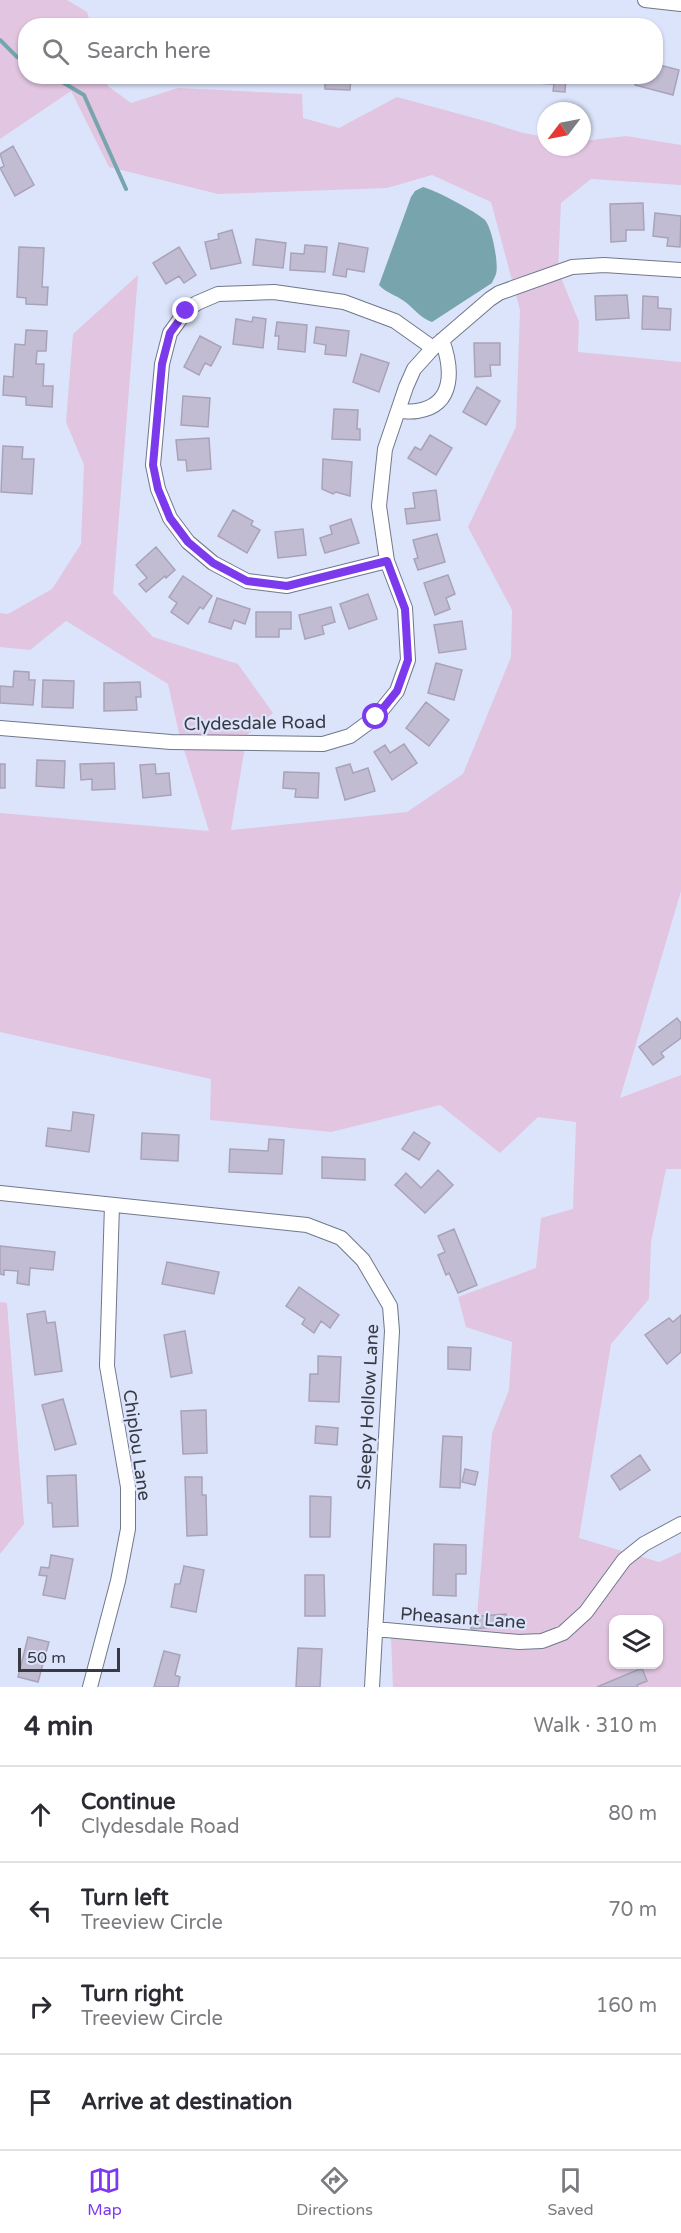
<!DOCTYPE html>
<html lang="en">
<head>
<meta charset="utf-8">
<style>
  :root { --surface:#fff; --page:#f2f2f3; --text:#2b2b33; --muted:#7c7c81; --line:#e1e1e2; --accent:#7c3aed }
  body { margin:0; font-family:"Varela Round",sans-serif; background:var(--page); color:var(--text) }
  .controls { position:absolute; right:18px; bottom:18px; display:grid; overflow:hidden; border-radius:12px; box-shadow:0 2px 4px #0004 }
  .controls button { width:54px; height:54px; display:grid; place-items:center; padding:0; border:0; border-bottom:2px solid var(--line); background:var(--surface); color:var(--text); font:30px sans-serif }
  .compass { position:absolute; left:537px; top:102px; width:54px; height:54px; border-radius:50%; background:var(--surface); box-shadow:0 2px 4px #0004; rotate:238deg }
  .scale { position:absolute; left:18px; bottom:15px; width:102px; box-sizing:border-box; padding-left:6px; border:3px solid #373a43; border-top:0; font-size:16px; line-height:21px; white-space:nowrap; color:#373a43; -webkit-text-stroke:4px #dce4fb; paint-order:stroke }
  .stop { position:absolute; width:18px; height:18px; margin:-14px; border:4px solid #7c3aed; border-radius:50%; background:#fff }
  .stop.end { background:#7c3aed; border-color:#fff; box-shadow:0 2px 6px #0008 }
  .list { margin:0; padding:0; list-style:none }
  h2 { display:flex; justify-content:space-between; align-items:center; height:78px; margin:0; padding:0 24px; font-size:26px }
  h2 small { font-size:20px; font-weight:400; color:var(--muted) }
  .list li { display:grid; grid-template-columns:39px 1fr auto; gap:18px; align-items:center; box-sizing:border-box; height:96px; padding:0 24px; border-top:2px solid var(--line) }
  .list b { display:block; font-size:22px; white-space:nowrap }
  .list p { margin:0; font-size:20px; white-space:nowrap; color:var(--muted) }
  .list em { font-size:20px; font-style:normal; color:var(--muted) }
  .icon { flex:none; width:33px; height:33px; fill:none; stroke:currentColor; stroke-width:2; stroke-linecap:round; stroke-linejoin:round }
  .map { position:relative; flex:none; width:681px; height:1687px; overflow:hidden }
  .search { position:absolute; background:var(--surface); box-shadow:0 2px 4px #0004; left:18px; right:18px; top:18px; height:66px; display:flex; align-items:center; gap:15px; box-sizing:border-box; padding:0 21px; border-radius:24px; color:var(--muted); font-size:22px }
  .sheet { height:462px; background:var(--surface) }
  nav { display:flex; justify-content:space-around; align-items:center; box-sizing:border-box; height:84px; border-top:2px solid var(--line); background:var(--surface); font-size:16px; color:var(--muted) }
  nav a { display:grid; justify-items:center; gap:3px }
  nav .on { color:var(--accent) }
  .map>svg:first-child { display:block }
</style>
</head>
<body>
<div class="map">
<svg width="681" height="1687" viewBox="0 0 681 1687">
  <rect width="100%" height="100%" fill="#dce4fb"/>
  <!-- green -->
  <path fill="#e1c5e1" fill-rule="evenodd" d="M0,0H67L87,12L91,25L26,26V76L105,77L108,86L131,103L178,88L302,94L303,118L339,128L397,97L485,121L523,133L546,137V147H582V141L626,136L681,145V185L591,179L561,203L558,270L579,322L578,352L681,362V891L620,1098L681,1075V1169H666L651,1242L649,1299L611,1344L579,1538L659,1562L681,1552V1687H393L391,1637L475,1641L492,1433L509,1390L512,1342L466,1327L458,1297L536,1268L541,1218L573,1209L576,1122L538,1117L500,1153L440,1105L331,1132L210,1120L211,1079L0,1032V813L209,831L179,733L168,684L66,621L30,650L0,647V613L8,614L52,589L81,544L84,465L66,422L73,334L138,275L113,593L153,637L238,664L273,713L247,735L231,830L407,812L463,774L511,657L512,610L468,527L516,427L520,310L491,202L432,175L387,188L218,194L109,167L71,91L0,139ZM614,1620H658V1664H614Z
    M0,1302L7,1303L24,1524L0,1554Z"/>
  <!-- water -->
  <path fill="#78a4ae" d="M423,187C437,191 475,211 485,220C492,228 499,264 496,274C495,277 493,280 492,283L432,322C420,318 414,308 404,301C396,295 386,293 379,285L411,197L415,191Z"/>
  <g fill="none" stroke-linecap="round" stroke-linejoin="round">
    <!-- stream -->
    <path stroke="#78a4ae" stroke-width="4" d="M0,40L17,57L26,61
      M52,76L84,95L126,189"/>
  </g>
  <!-- building -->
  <path fill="#c2bcd3" stroke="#a8a3b9" stroke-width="1.5" d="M656,64L679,70L673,95L635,85L637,76H656Z
    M325,76H351L350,90L325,89Z
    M536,76H581L580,80L566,79L565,92L553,91L554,84L536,83Z
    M13,146L34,185L15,196L0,168L4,166L0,154Z
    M643,203L644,230H626V241L611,242L610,204Z
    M655,213L681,216L680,247L667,246L668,238L653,236Z
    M232,230L241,263L211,269L205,242L219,239L218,234Z
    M256,239L286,243L283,268L253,265Z
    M339,243L368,248L364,272L347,269L346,277L333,275Z
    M305,245L327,247L325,272L290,270L291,253L304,254Z
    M19,247L44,248L42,287H48L47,305L26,304V298L17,297Z
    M179,247L196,275L184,283L179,276L166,284L153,263Z
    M627,295L629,318L596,320L595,296Z
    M643,296L658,297V308L671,309L670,330L642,329Z
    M253,317L266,319L263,348L233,344L236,319L252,322Z
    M277,322L307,325L305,352L278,349L279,336H275Z
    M316,327L349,331L346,356L325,354L326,345L314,343Z
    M26,330L47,331L46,351H37L36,364H44L43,386H53L52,407L26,405V397L3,395L4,376L13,377L15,344L25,345Z
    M200,336L221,347L211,366L205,363L199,375L184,367Z
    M474,343H500V365H490L491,376L475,377Z
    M361,354L389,363L379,392L353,382Z
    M477,387L500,401L486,425L463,412Z
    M183,396L210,398L208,427L181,425Z
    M334,409L358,410L357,429H360V440L332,439Z
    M430,435L452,448L436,475L408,458L415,447L421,450Z
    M209,438L211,469L187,471L186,460H178L176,440Z
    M3,446L23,447L22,459H34L32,494L1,492Z
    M323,459L352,462L350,496L336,492L333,494L322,489Z
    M436,490L440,520L407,524L405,509L415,508L413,493Z
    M233,510L253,521L251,525L260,530L247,553L218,536Z
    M351,519L359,543L325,553L320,538L332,534L330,526Z
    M303,529L306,555L278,558L275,532Z
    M437,534L445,562L418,570L414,559L418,558L413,540Z
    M156,547L175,570L166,578L165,576L146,592L139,584L147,578L136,565Z
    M448,575L455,594L446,598L450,609L435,615L424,583Z
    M183,576L212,596L203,609L200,607L188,624L171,612L177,603L169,597Z
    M368,594L377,619L349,629L340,604Z
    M217,598L250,609L245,624L234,620L231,629L209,622Z
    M331,607L335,622L322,626L324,634L305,639L299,615Z
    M256,612H291V629H279V637H256Z
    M462,621L466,649L439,653L434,625Z
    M436,663L462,670L454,700L428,693Z
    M14,671L29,672V680H35L33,705L0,703V686L13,687Z
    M43,680L74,681L73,708L42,707Z
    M140,682L141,697H136L137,710L104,711V683Z
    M426,702L449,720L429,746L406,728Z
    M404,744L417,763L392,780L374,752L385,745L390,753Z
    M37,760L65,761L64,788L36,786Z
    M114,763L115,789L92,790V779L81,780L80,764Z
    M0,764H5V788H0Z
    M155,764L156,774L169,773L171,795L143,798L140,765Z
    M350,764L353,773L368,768L375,791L345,800L336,768Z
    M284,772L319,773L318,798L295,797L296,789L283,788Z
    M677,1018L681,1023V1038L661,1053L664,1057L653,1065L639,1047Z
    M73,1112L94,1115L89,1152L46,1146L48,1128L71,1131Z
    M414,1132L430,1143L419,1160L402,1149Z
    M142,1133L179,1135L178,1161L141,1159Z
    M269,1139L284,1140L282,1174L229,1172L230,1149L268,1151Z
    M322,1157L365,1159V1180L322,1178Z
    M438,1170L453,1185L425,1213L395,1185L406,1173L421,1188Z
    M454,1229L477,1285L458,1293L449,1273L446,1275L438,1255L445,1252L438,1236Z
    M0,1246L55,1252L53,1270L30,1268L29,1285L17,1283L18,1271L4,1270V1275L0,1274Z
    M167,1262L219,1272L214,1294L162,1284Z
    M299,1287L339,1315L330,1328L321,1321L314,1333L302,1324L305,1319L286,1306Z
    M45,1311L47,1323L55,1322L62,1371L35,1375L27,1314Z
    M681,1315V1352L667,1364L645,1335L669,1318L673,1322Z
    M185,1331L192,1373L171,1377L164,1335Z
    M448,1347L471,1348L470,1370L448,1369Z
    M318,1356L341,1357L339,1402L309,1401L310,1374H318Z
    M63,1399L76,1444L55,1450L42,1405Z
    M206,1410L207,1453L183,1454L181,1411Z
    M316,1426L338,1428L337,1445L315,1443Z
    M443,1436L462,1437L460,1488L440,1487Z
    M640,1455L650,1470L620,1490L611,1476Z
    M465,1469L478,1472L475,1485L462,1482Z
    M76,1475L78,1526L53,1527L52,1503H48L47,1476Z
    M185,1477H202V1495H206L207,1535L187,1536Z
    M310,1496L331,1497L330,1537H310Z
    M434,1544L466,1545V1574H456V1596L433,1595Z
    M51,1555L73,1559L65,1599L43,1595L47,1576L39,1575L41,1567L49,1568Z
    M184,1566L204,1570L196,1612L171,1607L175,1584H180Z
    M305,1575H324L325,1616H305Z
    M506,1614L508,1626L471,1629L470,1617Z
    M28,1637L49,1642L38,1682L18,1677Z
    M298,1648L322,1649L320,1687H296Z
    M164,1651L180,1655L175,1675L180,1677L178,1687H154Z
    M642,1668L647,1681L637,1685L638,1687H597Z"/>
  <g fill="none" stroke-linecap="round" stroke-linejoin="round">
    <!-- minor casing -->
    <g stroke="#70788b" stroke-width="16">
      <path id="minor" d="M645,0L681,4
        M398,411C404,411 411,412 417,411C456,405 452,367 442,340
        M387,561L287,586L247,581L213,563L188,542L170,518L158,489L153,465L162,364L170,333L186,311L197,303L218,294L274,292L344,302L395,321L433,348
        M0,728L171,742L323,744L350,736L376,717L397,691L408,660L405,608L387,561L379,506L385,449L406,387L414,369L433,348L490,299L499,293L572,267L604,265L681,270
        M0,1193L307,1225L341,1238L363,1260L390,1306L392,1331L372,1687
        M375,1629L519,1642L542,1641L563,1633L586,1612L624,1560L644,1544L681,1524
        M90,1687L118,1581L128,1529V1487L107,1366L112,1205"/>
    </g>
    <!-- minor -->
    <use href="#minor" stroke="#fff" stroke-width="14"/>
  </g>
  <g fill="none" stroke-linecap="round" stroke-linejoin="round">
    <!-- route -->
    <path stroke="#7c3aed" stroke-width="8" d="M186,311L170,333L162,364L153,465L158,489L170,518L188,542L213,563L247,581L287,586L387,561L405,609L408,660L397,691L376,717"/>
  </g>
  <g text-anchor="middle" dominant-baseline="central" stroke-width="4.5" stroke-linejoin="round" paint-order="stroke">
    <!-- street labels -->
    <g font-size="18" fill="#373a43" stroke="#dce4fb">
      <text transform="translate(255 723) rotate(-1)">Clydesdale Road</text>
      <text transform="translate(368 1407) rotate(-87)">Sleepy Hollow Lane</text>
      <text transform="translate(137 1445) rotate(82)">Chiplou Lane</text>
      <text transform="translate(463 1618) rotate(4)">Pheasant Lane</text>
    </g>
  </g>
</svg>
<div class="controls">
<button><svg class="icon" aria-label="layers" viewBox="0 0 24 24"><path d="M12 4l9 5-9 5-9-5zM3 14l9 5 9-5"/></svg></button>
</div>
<svg class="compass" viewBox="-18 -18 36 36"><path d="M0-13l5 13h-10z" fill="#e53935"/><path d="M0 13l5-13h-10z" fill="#7c7c81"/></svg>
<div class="scale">50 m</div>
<div class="stop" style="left:376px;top:717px"></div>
<div class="stop end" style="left:186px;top:311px"></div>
<div class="search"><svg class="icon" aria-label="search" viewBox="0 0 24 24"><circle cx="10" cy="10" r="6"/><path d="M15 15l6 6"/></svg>Search here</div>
</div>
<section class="sheet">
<h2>4 min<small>Walk · 310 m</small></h2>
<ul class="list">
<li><svg class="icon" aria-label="ahead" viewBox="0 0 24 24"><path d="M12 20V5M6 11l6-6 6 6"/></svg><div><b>Continue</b><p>Clydesdale Road</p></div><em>80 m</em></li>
<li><svg class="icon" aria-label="left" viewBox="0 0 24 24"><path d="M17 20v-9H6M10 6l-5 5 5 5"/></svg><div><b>Turn left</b><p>Treeview Circle</p></div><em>70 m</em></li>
<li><svg class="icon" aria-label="right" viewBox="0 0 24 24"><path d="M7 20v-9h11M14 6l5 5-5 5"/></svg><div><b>Turn right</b><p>Treeview Circle</p></div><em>160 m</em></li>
<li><svg class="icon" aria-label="arrive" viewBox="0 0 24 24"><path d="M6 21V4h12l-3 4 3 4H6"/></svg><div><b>Arrive at destination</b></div></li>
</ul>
</section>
<nav>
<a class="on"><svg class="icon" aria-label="map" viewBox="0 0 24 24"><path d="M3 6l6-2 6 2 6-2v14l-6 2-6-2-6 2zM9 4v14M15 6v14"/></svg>Map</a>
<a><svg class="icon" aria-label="directions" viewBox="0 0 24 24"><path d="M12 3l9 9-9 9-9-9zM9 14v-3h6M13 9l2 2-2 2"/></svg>Directions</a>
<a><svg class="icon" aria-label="saved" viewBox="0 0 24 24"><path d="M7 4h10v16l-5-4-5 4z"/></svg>Saved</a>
</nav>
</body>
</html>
